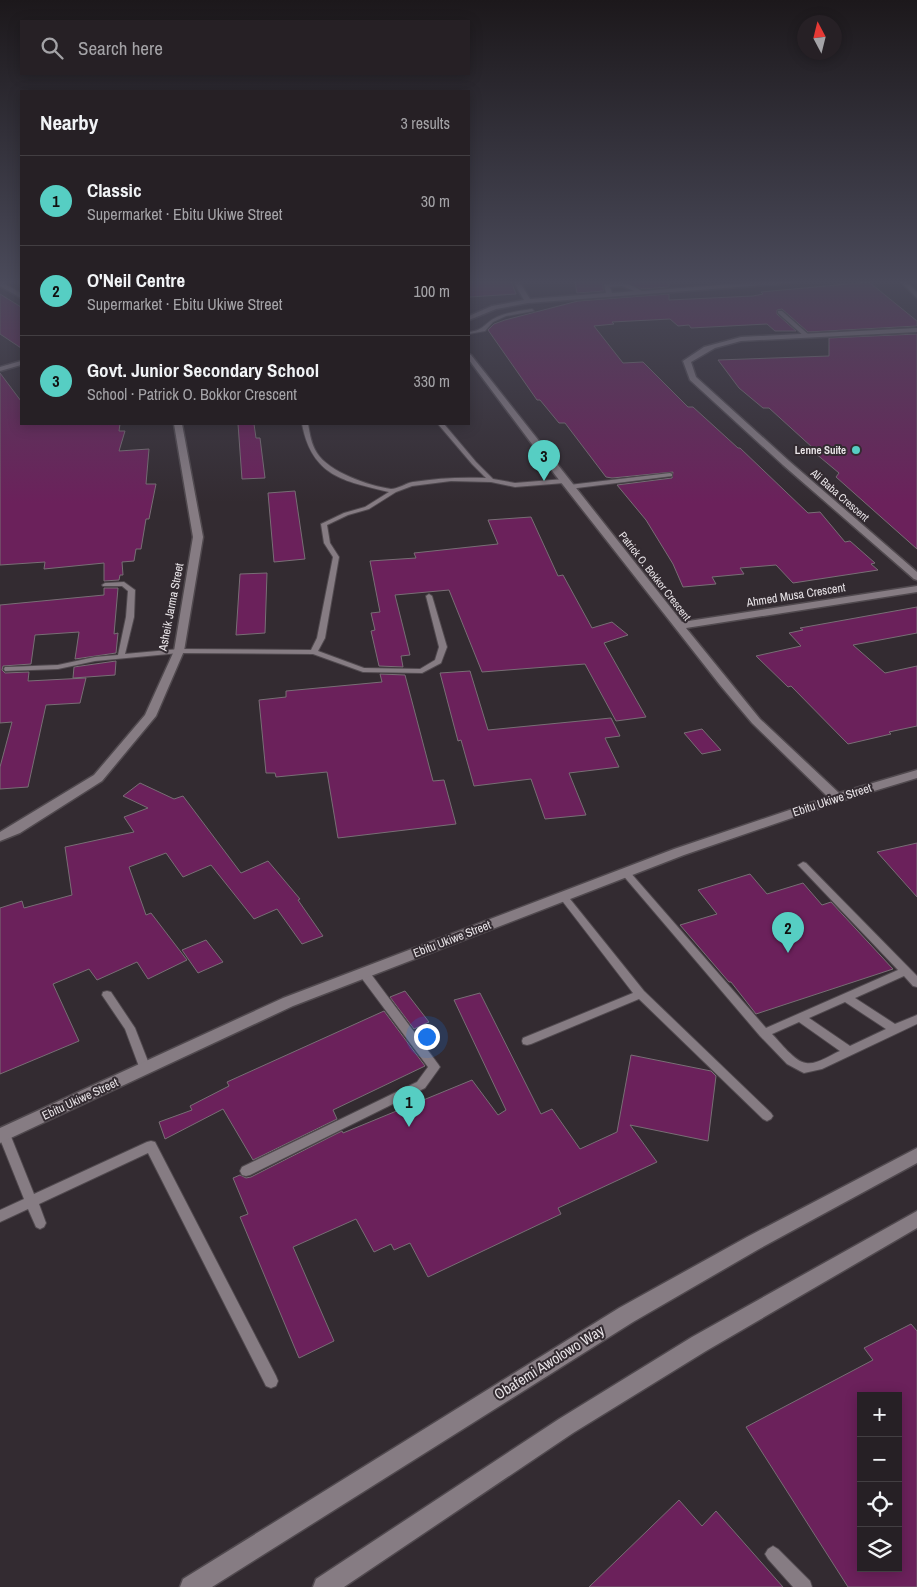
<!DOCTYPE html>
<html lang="en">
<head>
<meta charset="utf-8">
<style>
  :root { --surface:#262025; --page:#322d32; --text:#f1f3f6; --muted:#a4a3a7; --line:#423e42; --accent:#56cec3 }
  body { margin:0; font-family:"Archivo Narrow",sans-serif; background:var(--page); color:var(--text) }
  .controls { position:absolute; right:15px; bottom:15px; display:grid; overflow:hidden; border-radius:0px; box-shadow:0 2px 12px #0003 }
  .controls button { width:45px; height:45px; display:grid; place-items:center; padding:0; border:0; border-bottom:1px solid var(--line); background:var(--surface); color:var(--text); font:25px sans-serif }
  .compass { position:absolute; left:797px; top:15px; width:45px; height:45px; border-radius:50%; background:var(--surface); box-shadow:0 2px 12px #0003; rotate:353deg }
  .you { position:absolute; left:426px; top:1036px; width:18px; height:18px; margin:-12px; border:4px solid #fff; border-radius:50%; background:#1a73e8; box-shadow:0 0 0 8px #1a73e833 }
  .badge { display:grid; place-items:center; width:32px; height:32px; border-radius:50%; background:var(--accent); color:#111; font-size:16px; font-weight:700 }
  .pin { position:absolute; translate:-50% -41px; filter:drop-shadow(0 1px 2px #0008) }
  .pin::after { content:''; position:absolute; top:26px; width:18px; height:15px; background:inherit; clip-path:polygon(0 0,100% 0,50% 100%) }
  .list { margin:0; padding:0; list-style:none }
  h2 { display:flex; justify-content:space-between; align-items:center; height:65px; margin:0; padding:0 20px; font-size:21px }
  h2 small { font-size:16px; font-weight:400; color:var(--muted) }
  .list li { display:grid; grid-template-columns:32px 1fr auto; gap:15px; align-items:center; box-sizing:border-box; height:90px; padding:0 20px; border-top:1px solid var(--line) }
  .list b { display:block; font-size:19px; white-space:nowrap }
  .list p { margin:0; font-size:16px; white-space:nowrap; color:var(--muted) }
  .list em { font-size:16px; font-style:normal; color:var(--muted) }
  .icon { flex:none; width:28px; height:28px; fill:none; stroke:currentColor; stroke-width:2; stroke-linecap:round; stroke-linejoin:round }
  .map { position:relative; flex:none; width:917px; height:1587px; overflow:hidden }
  .search { position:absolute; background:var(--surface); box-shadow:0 2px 12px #0003; left:20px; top:20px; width:450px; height:55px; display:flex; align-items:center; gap:12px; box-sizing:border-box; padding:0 18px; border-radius:0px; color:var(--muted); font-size:19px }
  .panel { position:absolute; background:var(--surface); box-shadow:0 2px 12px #0003; left:20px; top:90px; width:450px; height:335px; border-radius:0px }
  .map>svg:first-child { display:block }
</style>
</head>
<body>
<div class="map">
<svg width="917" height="1587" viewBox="0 0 917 1587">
  <rect width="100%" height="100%" fill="#332b31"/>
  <!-- building -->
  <path fill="#6b215b" stroke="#786e75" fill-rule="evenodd" d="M469,281H511L516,294L469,297Z
    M575,281H611L602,284L604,291L577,293Z
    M621,281H669V287L642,289Z
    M869,282L917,321V326L808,332L782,309L777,310V314L796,331H775L767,324L691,328L689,325L678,326L670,319L612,322L614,324L594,326L623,363L643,362L688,407H693L738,448H740L808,513L820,512L845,542L850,541L875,563L871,564L878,570L793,583L776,565L740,568L744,574L712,577L716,584L683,587L673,564L646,520L617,485L672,478L673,472L612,478L606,477L565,423H559L540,400H537L488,330L494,324L505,320L578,301L669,294V300L753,296L763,294L761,292Z
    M0,294L21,307V348L0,334Z
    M917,334V549L836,477L839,473L809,448H813L769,408H763L739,388L718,360L829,356V338Z
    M0,373L21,401V424H120L119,431H125L119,451L149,449L146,484H156L149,519H146L141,549H136L134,561L122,562L123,575H120L119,580L104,581V563L44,569L45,562L0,565Z
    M238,424H254L256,438H260L265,478L242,479Z
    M295,491L305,559L274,562L268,493Z
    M531,517L558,576L563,575L592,628L612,622L628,635L604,643L646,717L616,721L585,664L482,672L449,590L395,595L410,655L401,656L403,667L379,666L371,631L375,630L371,613L380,612L370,561L416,558L414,553L498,544L488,520Z
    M267,573L265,633L236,635L240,574Z
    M104,588H118L114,634L118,633L116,653L75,659L79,632L35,635L31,664L3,666L2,670L5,673L29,672L28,681L86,678L80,703L46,705L28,787L0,789V767L12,722L0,723V605L104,595Z
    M917,607V633L853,645L885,673L917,666V726L889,732L891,734L848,744L791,686L788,687L756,656L801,646L789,633L803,630L800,628Z
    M116,661L115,675L73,678L74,667Z
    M470,671L488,730L611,718L620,736L605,738L619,767L569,773L586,815L545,819L531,779L474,786L461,740L458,741L440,673Z
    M380,674L405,675L433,781L444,780L456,824L338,838L327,772L276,777L275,773H266L259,700L286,697V691L382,682Z
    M702,729L721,750L702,754L684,733Z
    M140,783L174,799L183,796L241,873L268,861L300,899L298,900L323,936L302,944L277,909L254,919L211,865L183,877L166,853L129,867L146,915L151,913L187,960L148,979L137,962L97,980L89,969L53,984L79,1041L0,1074V908L22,901L24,908L72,895L65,847L134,832L124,817L148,808L123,796Z
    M917,843V897L877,852Z
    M750,874L767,894L803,883L822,905L831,902L893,969L756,1014L731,982H729L680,925L717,914L698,890Z
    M206,940L223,962L198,973L182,950Z
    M405,991L429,1022L414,1029L390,997Z
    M480,993L541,1114L552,1109L580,1149L617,1132L631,1055L711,1071L716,1076L708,1141L630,1125L657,1162L558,1208L561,1214L428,1277L410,1243L394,1250L391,1244L374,1252L356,1219L293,1247L334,1341L299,1358L240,1217L248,1214L233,1178L240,1175L246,1178L251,1177L342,1131L343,1133L472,1080L498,1115L506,1110L454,1000Z
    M384,1011L425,1066L333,1110L337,1119L253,1160L223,1109L165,1139L159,1122L192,1110L190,1106L229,1086L227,1082Z
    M911,1324L917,1331V1587H848L746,1427L873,1360L864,1348ZM861,1396H898V1568H861Z
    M679,1500L702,1526L716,1511L783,1587H589Z"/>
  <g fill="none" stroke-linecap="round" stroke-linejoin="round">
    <!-- lane casing -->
    <g stroke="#50494e" stroke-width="2">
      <path id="lane" d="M532,309L534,311L506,316L493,322L485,331L469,334V332C485,330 484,323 497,317C508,312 520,311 532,309Z
        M778,311H782L809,335V337H805L778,313Z
        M302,424H308C310,434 311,444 317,453C329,472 369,486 391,489C398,489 406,483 413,482C438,478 461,477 486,478L472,464L438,424H444L476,462L493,479L515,483L564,479L567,481L564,483L515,487L491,482L451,481L412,486L396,492L369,509L348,515L327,525L330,543L339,557L325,638L318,651L364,668L420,669L435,660L439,647L426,596L429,594L432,596L447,647L441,663L422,673L363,672L313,654L179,653L95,661L58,669L5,671L4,669L5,667H8L58,665L95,657L118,655L126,617L128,591L122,586H103L102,585L105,583L124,582L135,590L134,617L125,654L179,649L311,650L317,638L333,557L324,543L321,524L344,513L365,507L389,492C343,481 312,476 302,424Z
        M670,473L672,474V476L569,489L566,487L569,485Z
        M803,862L806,863L917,976V987L913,986L904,976L855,998L895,1024L917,1015V1024L822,1069L804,1073L800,1071L787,1064L760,1036L621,873L623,871H629L766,1028L898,970L800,867L798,865ZM845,1002L886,1029L850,1046L809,1018ZM799,1022L840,1051C830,1055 817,1065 806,1063C795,1062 780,1042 772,1034Z
        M563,893L566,894L644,991L771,1113L773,1116L771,1119L767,1121L763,1119L639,999L531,1044L527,1045L523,1044L522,1041L523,1038L633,993L560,898L558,896L560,894Z
        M364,969L368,970L438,1064L440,1067L438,1070L425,1088L250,1175L246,1176L242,1175L240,1171L242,1167L417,1082L428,1067L360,976L359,973L360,970Z
        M107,991L111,992L135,1028L151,1069L149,1072L145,1074L141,1072L125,1029L102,995L103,992Z
        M4,1129L8,1130L10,1134L34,1194L147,1142L151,1141L155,1142L276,1376L278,1381L276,1386L271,1388L266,1386L148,1153L39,1204L46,1223L44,1227L40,1229L36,1227L28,1209L0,1222V1210L24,1199L0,1139V1130Z
        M773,1546L778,1549L810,1581L812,1587H793L768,1559L765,1554L768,1549Z"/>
    </g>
    <!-- street casing -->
    <g stroke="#50494e" stroke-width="3">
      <path id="street" d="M0,281L21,293V298L0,286Z
        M513,281H519L530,299L606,293L604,285C616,279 630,284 642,291L770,281H795L792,283L528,303L496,309L469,320V316L492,306L524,300ZM622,286L634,291L612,293L610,287Z
        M900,281H906L917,292V298Z
        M917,328V332L741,341L715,348L691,362L696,377L789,461L917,572V580L914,579L783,465L690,380L683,361L704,347L741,337Z
        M469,354L471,355L682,622L917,586V592L686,628L760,719L839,793L917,770V778L841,801L684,855L293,1006L0,1143V1128L283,998L674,849L828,797L752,723L720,685L556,476L469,360Z
        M21,361V365L0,371V367Z
        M174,424H182L203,537L184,651L156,716L102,781L20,833L0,841V832L94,775L145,715L174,651L193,537Z"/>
    </g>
    <!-- secondary casing -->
    <g stroke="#50494e" stroke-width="3">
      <path id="secondary" d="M0,281H10L0,284Z
        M917,1148V1163L759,1249L633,1322L212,1587H180L183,1579L619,1308L747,1237Z
        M917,1211V1228L706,1351L573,1433L344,1587H313L316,1579L559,1419L692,1337Z"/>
    </g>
    <!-- lane -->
    <use href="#lane" fill="#867c83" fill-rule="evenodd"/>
    <!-- street -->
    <use href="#street" fill="#867c83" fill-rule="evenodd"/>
    <!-- secondary -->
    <use href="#secondary" fill="#867c83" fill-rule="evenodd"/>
  </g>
  <!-- sky -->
  <linearGradient id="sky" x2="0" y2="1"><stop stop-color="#1c181b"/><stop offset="0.56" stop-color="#4a4a5a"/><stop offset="1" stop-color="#4a4a5a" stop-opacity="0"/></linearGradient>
  <rect width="917" height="503" fill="url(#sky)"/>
  <!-- markers -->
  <circle fill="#56cec3" stroke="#332b31" stroke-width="2" cx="856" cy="450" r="5"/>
  <g text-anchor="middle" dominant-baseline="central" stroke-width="4" stroke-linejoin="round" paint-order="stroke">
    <!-- far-poi labels -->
    <g font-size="11" font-weight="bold" fill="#e8e3e7" stroke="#332b31" text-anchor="end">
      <text x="846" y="450">Lenne Suite</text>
    </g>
    <!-- far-street labels -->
    <g font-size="11" fill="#e8e3e7" stroke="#332b31">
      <text transform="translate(840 495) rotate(41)">Ali Baba Crescent</text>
      <text transform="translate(655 576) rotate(52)">Patrick O. Bokkor Crescent</text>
    </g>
    <!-- street labels -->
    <g font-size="12" fill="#e8e3e7" stroke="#332b31">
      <text transform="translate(796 595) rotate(-9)">Ahmed Musa Crescent</text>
      <text transform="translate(171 607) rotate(-79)">Asheik Jarma Street</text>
      <text transform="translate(832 800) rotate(-18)">Ebitu Ukiwe Street</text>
      <text transform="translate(452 939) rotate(-21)">Ebitu Ukiwe Street</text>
      <text transform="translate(80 1099) rotate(-25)">Ebitu Ukiwe Street</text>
    </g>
    <!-- near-street labels -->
    <g font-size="15" fill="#e8e3e7" stroke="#332b31">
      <text transform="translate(549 1362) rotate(-32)">Obafemi Awolowo Way</text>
    </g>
  </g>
</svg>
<div class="controls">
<button>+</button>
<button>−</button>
<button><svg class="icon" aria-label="locate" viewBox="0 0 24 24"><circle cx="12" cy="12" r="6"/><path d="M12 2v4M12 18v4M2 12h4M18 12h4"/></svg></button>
<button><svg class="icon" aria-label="layers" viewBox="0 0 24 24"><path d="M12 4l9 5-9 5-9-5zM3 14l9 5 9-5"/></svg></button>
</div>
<svg class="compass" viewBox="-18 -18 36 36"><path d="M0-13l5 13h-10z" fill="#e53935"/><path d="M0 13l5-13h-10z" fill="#a4a3a7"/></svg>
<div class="you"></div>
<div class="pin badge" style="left:409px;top:1127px">1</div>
<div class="pin badge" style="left:788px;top:953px">2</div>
<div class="pin badge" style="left:544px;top:481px">3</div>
<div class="search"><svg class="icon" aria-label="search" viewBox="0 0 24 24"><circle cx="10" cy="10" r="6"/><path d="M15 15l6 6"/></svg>Search here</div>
<section class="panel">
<h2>Nearby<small>3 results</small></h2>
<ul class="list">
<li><span class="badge">1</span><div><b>Classic</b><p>Supermarket · Ebitu Ukiwe Street</p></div><em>30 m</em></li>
<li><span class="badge">2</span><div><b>O'Neil Centre</b><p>Supermarket · Ebitu Ukiwe Street</p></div><em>100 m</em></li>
<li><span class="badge">3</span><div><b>Govt. Junior Secondary School</b><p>School · Patrick O. Bokkor Crescent</p></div><em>330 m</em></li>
</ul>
</section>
</div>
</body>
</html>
